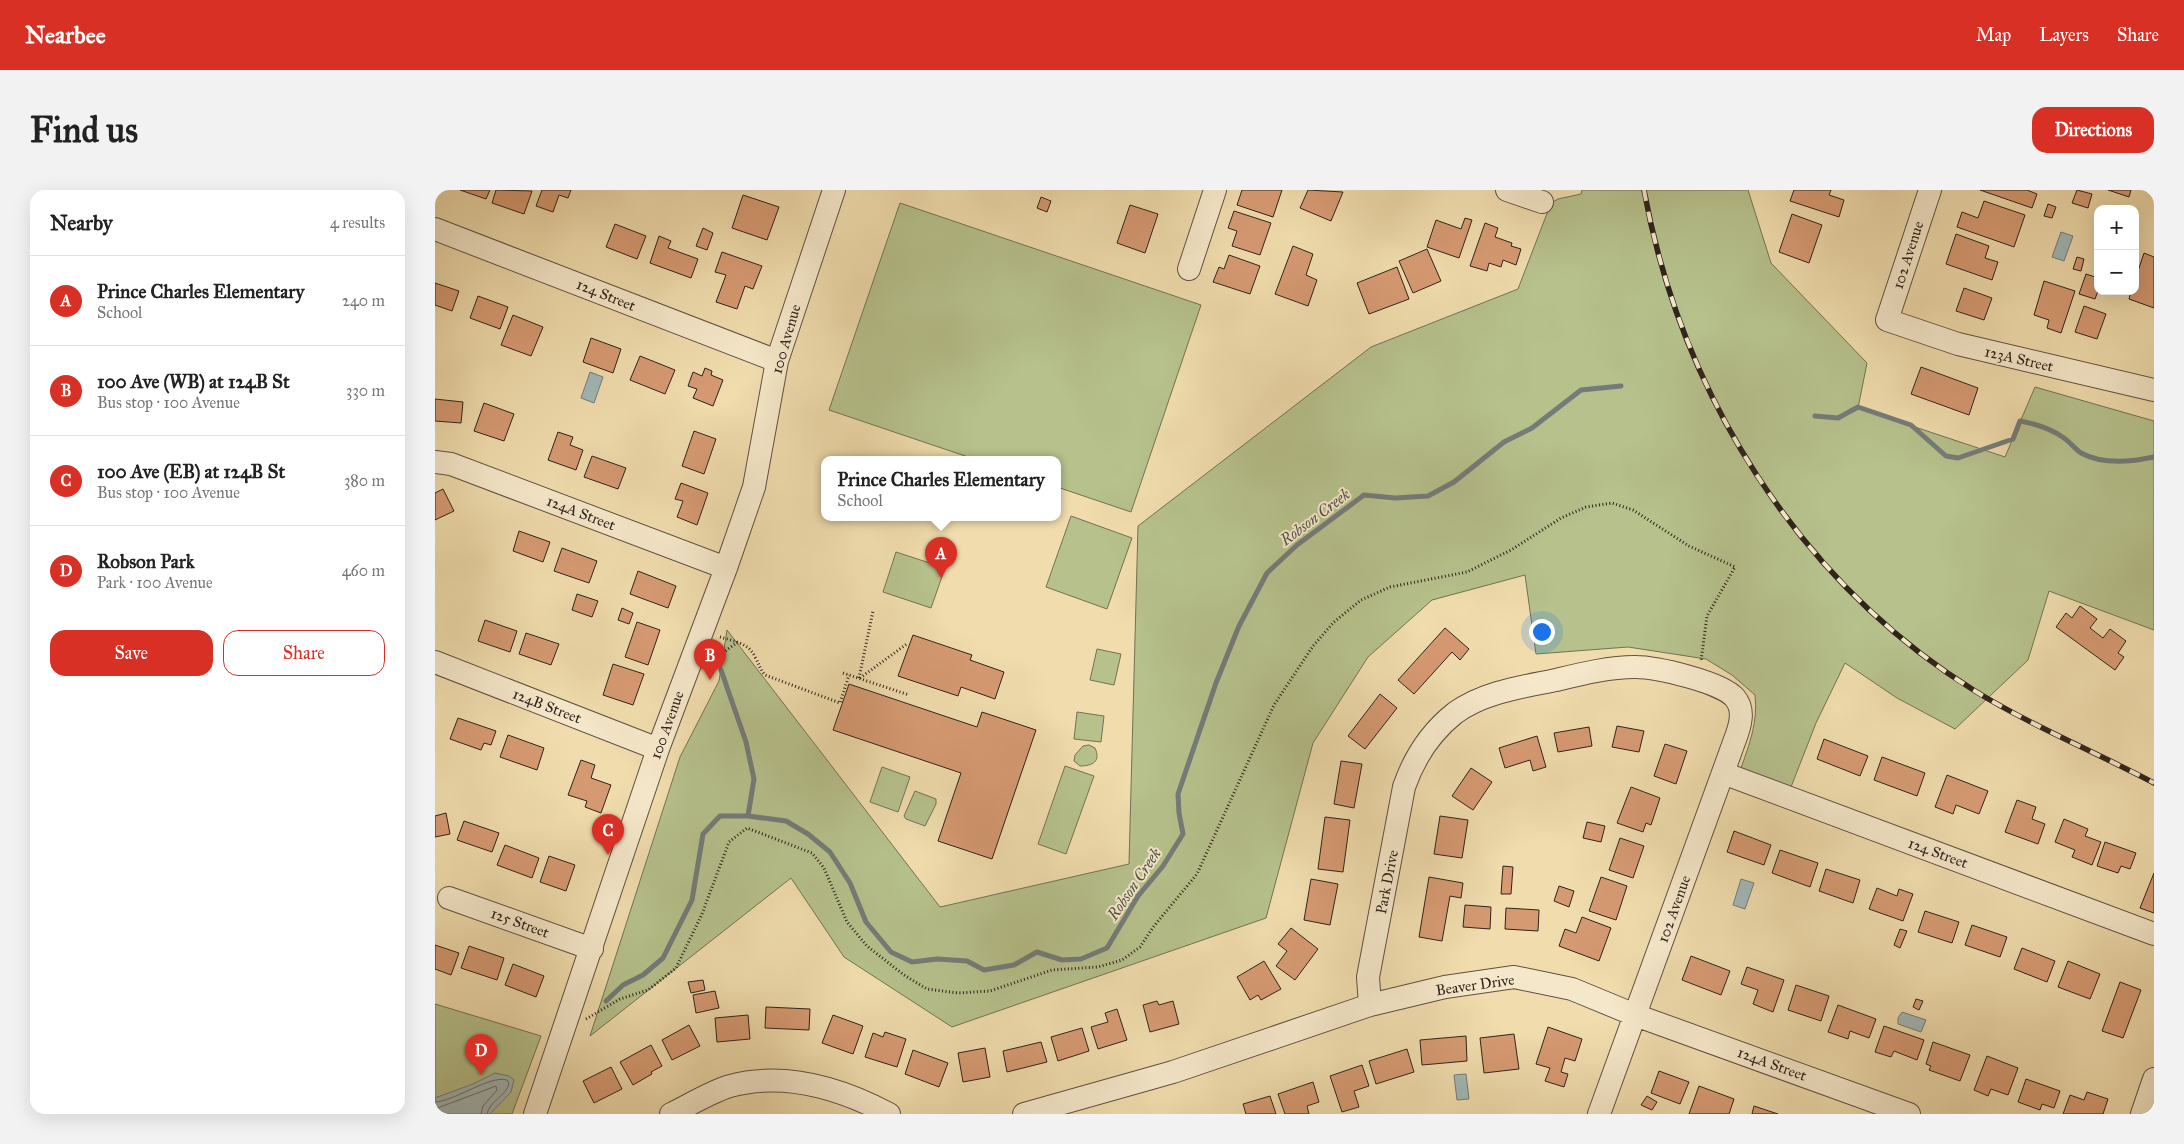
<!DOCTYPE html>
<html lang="en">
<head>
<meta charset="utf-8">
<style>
  :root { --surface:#fff; --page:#f2f2f2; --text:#222; --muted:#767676; --line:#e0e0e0; --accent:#d93025 }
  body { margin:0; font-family:"IM FELL Great Primer",serif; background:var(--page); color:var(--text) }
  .controls { position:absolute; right:15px; top:15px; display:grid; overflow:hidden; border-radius:10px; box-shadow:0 5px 20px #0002 }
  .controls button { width:45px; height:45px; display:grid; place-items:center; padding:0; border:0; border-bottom:1px solid var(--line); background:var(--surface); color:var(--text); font:25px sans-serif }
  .you { position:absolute; left:1106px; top:441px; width:18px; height:18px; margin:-12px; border:4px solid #fff; border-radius:50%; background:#1a73e8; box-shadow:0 0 0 8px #1a73e833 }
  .badge { display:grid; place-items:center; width:32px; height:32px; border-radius:50%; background:var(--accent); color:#fff; font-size:16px; font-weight:700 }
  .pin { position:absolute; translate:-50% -41px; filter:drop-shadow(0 1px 2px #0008) }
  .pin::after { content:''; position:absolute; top:26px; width:18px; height:15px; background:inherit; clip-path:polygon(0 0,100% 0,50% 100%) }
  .popup { position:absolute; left:386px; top:266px; width:240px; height:65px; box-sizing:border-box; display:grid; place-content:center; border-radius:10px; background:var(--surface); filter:drop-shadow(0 1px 4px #0005); font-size:16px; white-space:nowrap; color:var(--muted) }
  .popup b { font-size:19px; color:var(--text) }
  .popup::after { content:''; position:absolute; left:50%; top:100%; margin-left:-10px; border:10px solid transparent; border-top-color:var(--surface) }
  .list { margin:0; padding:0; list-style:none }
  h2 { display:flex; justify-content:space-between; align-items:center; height:65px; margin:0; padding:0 20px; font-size:21px }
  h2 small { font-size:16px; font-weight:400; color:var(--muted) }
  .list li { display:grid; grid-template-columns:32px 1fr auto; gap:15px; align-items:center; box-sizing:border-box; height:90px; padding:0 20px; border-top:1px solid var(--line) }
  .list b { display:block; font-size:19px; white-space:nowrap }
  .list p { margin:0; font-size:16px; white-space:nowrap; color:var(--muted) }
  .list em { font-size:16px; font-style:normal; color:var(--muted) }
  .actions { display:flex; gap:10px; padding:15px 20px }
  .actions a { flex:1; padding:11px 0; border:1px solid var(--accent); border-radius:15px; text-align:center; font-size:18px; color:var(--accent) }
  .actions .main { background:var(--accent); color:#fff }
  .map { position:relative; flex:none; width:1719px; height:924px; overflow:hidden; border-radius:15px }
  header { display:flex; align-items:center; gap:30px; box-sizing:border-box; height:70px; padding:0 25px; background:var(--accent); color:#fff }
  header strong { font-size:24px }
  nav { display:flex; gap:28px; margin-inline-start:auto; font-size:18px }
  .intro { display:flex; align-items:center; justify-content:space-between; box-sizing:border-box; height:120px; padding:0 30px }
  h1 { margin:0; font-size:35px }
  .button { padding:12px 22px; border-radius:15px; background:var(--accent); color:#fff; font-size:18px; font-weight:700 }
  main { display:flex; gap:30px; padding:0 30px }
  aside { flex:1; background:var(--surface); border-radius:15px; box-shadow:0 5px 20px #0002 }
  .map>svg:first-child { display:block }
</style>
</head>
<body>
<header>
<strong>Nearbee</strong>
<nav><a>Map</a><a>Layers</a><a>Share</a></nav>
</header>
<div class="intro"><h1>Find us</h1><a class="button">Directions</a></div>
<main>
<aside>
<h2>Nearby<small>4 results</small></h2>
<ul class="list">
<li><span class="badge">A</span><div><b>Prince Charles Elementary</b><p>School</p></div><em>240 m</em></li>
<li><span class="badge">B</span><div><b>100 Ave (WB) at 124B St</b><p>Bus stop · 100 Avenue</p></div><em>330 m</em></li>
<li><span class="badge">C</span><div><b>100 Ave (EB) at 124B St</b><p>Bus stop · 100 Avenue</p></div><em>380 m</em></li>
<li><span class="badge">D</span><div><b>Robson Park</b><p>Park · 100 Avenue</p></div><em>460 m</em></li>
</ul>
<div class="actions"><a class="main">Save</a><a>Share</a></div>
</aside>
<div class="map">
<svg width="1719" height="924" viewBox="0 0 1719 924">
  <rect width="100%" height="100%" fill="#f0dcad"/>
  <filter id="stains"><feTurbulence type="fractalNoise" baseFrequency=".004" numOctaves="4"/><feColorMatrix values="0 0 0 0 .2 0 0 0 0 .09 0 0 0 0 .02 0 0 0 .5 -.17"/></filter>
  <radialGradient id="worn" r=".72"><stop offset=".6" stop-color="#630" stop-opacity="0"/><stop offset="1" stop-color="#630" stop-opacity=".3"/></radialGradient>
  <!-- green -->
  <path fill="#b6c18c" stroke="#737254" d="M1147,0H1313L1336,73L1432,173L1423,218L1570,267L1600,197L1719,231V440L1614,401L1593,470L1520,539L1462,508L1410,473L1381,533L1356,597L1306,578C1315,553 1323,531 1320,505L1297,485L1271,469L1193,457L1101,464L1090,385L997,410L933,467L878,553L831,728L517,837L409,767L356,688L155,846L245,567L284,491L292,440L505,717L694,674L703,336L936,157L1083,99L1116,13L1123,9L1146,4Z
    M465,13L766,115L696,322L622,297V269H539L394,220Z
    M636,326L697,348L672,419L611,397Z
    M461,362L510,378L496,418L448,402Z
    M662,459L686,464L679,495L655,490Z
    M642,522L669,526L666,552L639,549Z
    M654,555L660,558C666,571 658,576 645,576L639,571L640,565L648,556Z
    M630,576L659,586L631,664L603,654Z
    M447,577L475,587L463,622L435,612Z
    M480,601L501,609V614L490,636L471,629L469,626Z
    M0,814L106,846L77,924H0Z"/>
  <!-- water -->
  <path fill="#a1b8b7" stroke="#747c79" d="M1626,42L1638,46L1629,71L1617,67Z
    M155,182L168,187L159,213L146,208Z
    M1306,689L1319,693L1310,719L1298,715Z
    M1467,822L1491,830L1486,842L1463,834V828Z
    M60,883L74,886L79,890L76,902L55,924H0V908L38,894Z
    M1031,884L1034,909L1022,910L1019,885Z"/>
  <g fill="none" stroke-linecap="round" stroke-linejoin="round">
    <!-- shore -->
    <path stroke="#686e6a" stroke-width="1" d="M0,912C21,911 54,885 72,890L74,893C72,906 54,911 52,924
      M0,919L61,896L62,900L48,916L46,924"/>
    <!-- stream -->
    <path stroke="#747c79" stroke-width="5" d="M1380,226L1403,228L1423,217L1476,235L1511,266L1523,268L1578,249L1585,231C1601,234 1615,238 1629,248C1635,252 1640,259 1646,263C1668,275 1696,272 1719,267
      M286,480L311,552L319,589L313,626
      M171,811L188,795L208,785L228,768L257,710L268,644L285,626H313L351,631L373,644L395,662L415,693L431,732L456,762L477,772L502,769L532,771L549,780L579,775L602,762L627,770L646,769L672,758L703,706L728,676L748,644L744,623L743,604L781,493L804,436L832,383L862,355L929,305L960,308L993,306L1019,292L1069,252L1097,238L1146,200L1186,196"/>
  </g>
  <!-- building -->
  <path fill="#d69a72" stroke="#30231d" d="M25,0H55L51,9Z
    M61,0L97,1L89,24L57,13Z
    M107,0H136L133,8L124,5L118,22L101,16Z
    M807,0H847L838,27L802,15Z
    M873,0L908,2L896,31L865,18Z
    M1359,0H1396L1394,5L1409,10L1404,27L1355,11Z
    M1545,0H1592L1602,4L1597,18Z
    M1642,0L1657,4L1653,18L1637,13Z
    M1673,0H1696L1694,7Z
    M308,5L344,17L332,50L297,38Z
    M606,7L616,11L612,22L602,18Z
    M1549,11L1590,25L1579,57L1522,37L1527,22L1543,28Z
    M1613,14L1621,17L1617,28L1609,26Z
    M695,15L723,24L710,63L682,53Z
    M799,21L836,33L825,65L797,56L802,41L793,38Z
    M1357,24L1387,35L1374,73L1344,62Z
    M1030,28L1037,30L1024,68L992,57L1001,30L1026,39Z
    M1050,33L1063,38L1060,47L1077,53L1076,56L1086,59L1081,75L1068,70L1066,77L1054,73L1052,81L1035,76Z
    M180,34L211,46L202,69L171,57Z
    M268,38L278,43L272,60L261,56Z
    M1521,44L1554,56L1550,68L1563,72L1557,90L1511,74Z
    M224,46L236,51L233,58L263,69L256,88L215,73Z
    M858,56L878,64L871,85L882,90L873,116L840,104Z
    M992,59L1006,91L978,103L964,71Z
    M287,62L327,76L318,99L310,96L302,119L281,112L291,85L280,82Z
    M1709,63L1719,67V118L1694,109L1696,101H1700V90Z
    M794,65L825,76L815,104L778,92L784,77L789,79Z
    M1642,67L1649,69L1646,81L1638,79Z
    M962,77L974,109L934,124L922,93Z
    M1651,84L1663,88V101L1660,109L1644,104Z
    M1609,91L1640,101L1626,143L1612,138L1614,130L1599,125Z
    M0,93L24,101L17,121L0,115Z
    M1529,98L1557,108L1549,130L1521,121Z
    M43,106L73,117L65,139L35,128Z
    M1649,116L1671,124L1662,149L1640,142Z
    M78,125L108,137L96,166L66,155Z
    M156,148L186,159L178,183L148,172Z
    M205,166L240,180L230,204L195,190Z
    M1486,177L1543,198L1534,225L1476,204Z
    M270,178L277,181L276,185L288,190L278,216L258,208L262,199L253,196L258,182L267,186Z
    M0,209L28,212L26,233L0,231Z
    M49,213L79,224L69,251L39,241Z
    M259,241L281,249L269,284L247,276Z
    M123,242L138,247L135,255L148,260L141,280L113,270Z
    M157,266L191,278L183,299L149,287Z
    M246,293L273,303L262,335L242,327L248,311L240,309Z
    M8,299L19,321L0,330V303Z
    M84,341L115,352L108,372L78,361Z
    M127,358L162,371L154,393L119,381Z
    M203,381L241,396L233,418L195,404Z
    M142,404L163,411L157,427L137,420Z
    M1645,416L1662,429L1655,438L1668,448L1675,439L1691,451L1683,463L1689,467L1680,480L1621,437L1631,423L1637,428Z
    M187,418L198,423L194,434L183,430Z
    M50,430L82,441L75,462L43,451Z
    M202,432L225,440L213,475L190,467Z
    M1010,438L1034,459L1025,470L1017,462L979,504L963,490Z
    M91,443L124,454L116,475L84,464Z
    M478,445L537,465L535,470L569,482L560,509L526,497L523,506L463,486Z
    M178,474L209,484L198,515L168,505Z
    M414,494L542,537L547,522L601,540L557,669L503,651L526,583L398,540Z
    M945,504L962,518L930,559L913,546Z
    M23,528L61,541L56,555L49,553L46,560L15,549Z
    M1182,536L1209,541L1204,562L1177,557Z
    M1154,537L1157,556L1123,562L1119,543Z
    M73,545L109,558L102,580L65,567Z
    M1102,546L1111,577L1098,581L1095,570L1070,578L1064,558Z
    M1389,549L1433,566L1425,586L1382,569Z
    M1230,554L1252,561L1241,594L1219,586Z
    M1447,567L1490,583L1482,606L1439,590Z
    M146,570L160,575L156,588L176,595L166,623L150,617L152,611L133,605Z
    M906,571L927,574L919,618L899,614Z
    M1036,578L1057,592L1038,620L1017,606Z
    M1512,585L1553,601L1544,624L1521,615L1518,624L1500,617Z
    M1196,597L1225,608L1216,635L1211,633L1208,642L1182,633Z
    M1582,610L1601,617L1597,629L1610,634L1603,654L1570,642Z
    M11,623L15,644L0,647V626Z
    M1005,626L1033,630L1027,668L999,664Z
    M890,627L915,630L908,682L883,679Z
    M1629,629L1653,639L1650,646L1666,652L1657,675L1637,667L1640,660L1620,652Z
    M29,631L64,643L57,662L22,650Z
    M1152,632L1170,636L1166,652L1148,648Z
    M1299,641L1336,655L1329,675L1292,662Z
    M1185,648L1209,656L1198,688L1174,680Z
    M1670,652L1701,663L1695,679L1686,676L1683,683L1662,676Z
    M70,655L104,668L97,688L62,675Z
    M1345,660L1383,673L1375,697L1337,683Z
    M114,666L140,675L131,701L105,692Z
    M1068,676L1078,677L1076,704H1066Z
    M1391,679L1425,690L1418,713L1384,701Z
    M1719,683V723L1705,718Z
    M994,687L1028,693L1026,708L1015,706L1007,751L984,747Z
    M1166,687L1192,696L1181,730L1154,721Z
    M876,689L903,694L895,735L869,730Z
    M1124,696L1139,701L1134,717L1119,711Z
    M1442,698L1462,706L1464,699L1478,704L1468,731L1434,719Z
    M1030,715L1056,717L1055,739L1028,737Z
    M1071,718L1104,720L1103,741L1070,739Z
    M1490,721L1524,732L1517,753L1483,742Z
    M1147,727L1176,738L1164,771L1124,756L1130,739L1141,743Z
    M1537,735L1572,747L1565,767L1530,755Z
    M856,738L883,759L860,790L841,776L852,761L843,754Z
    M1465,739L1472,741L1465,758L1459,755Z
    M0,755L24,763L16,785L0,779Z
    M34,756L69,768L62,790L26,778Z
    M1587,758L1620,771L1612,792L1579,779Z
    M1256,766L1295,781L1286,805L1247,790Z
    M829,771L846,799L826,810L823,805L815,810L802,787Z
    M1633,771L1665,784L1655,809L1623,797Z
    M78,774L109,786L101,807L70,795Z
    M1312,777L1349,790L1338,822L1318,814L1323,800L1306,794Z
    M268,790L270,800L256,803L253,792Z
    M1685,792L1706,800L1688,848L1667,841Z
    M1361,795L1394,806L1386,831L1353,820Z
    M280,801L284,818L261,823L258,805Z
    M1481,809L1488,811L1484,820L1478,817Z
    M722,811L724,815L738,811L744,834L715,842L708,815Z
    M1403,815L1441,829L1434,848L1415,841L1413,849L1393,842Z
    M331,817L375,819L374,840L330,838Z
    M682,819L692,850L663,859L656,837L673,832L670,823Z
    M313,825L315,849L282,852L280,828Z
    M398,825L428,836L418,864L387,853Z
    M254,835L265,856L237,870L227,850Z
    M1449,836L1489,850L1482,870L1459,861L1456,867L1440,862Z
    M1113,837L1147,849L1140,871L1130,868L1126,882L1133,884L1129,897L1110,891L1115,878L1101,874Z
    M647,838L654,861L623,871L616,847Z
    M450,842L471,849L462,877L430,867L438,843L448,847Z
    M1079,844L1084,879L1049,883L1045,848Z
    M1031,846L1032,871L987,875L985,850Z
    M606,852L612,872L572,882L568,861Z
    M1498,852L1535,865L1525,891L1494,880L1496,876L1491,874Z
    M216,855L227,876L216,882L217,884L198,895L185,872Z
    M550,858L555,887L528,892L523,863Z
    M972,859L979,882L941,894L934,871Z
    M478,860L513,873L504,897L470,884Z
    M1552,866L1583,878L1573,905L1556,899L1553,906L1539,900Z
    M927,875L934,896L919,901L924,917L907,922L895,886Z
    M176,877L187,899L159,913L148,891Z
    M1224,881L1254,892L1245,914L1216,903Z
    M1591,889L1625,901L1619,918L1607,914L1605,920L1583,912Z
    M878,892L884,912L872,916L874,924H850L843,904Z
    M1264,896L1299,909L1294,924H1254Z
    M1652,902L1673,909L1668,924H1628L1635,905L1649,910Z
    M835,906L841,924H811L808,914Z
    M1212,906L1222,912L1217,920L1206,915Z
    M1319,916L1343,924H1317Z"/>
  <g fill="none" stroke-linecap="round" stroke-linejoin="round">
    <!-- minor casing -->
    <g stroke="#605141" stroke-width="24">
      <path id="minor" d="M1072,0L1107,12
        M1495,0L1452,130L1523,154L1719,200
        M0,39L342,171
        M754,79L780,0
        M0,272L16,274L291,378
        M0,472L223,559
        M1288,583L1719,744
        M14,708L157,759
        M935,815L1010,797L1079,787L1137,799L1200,825L1474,924
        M100,924L223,559L291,378L319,297L342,171L399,0
        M236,924C255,915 275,902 295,896C350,881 405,898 454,924
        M589,924L738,882L935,815L933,787L969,597C979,568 996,542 1020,523C1049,502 1087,497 1121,490C1146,484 1174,477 1200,477C1221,477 1287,492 1300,508C1309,519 1306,532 1302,544L1164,924
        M1707,924L1719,889"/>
    </g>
    <!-- path -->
    <path stroke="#30231d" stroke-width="3" stroke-dasharray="1 2.5" stroke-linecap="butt" d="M285,447C298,451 314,453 320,467C324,474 325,479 330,485L405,513L414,485
      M279,469L303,452
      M408,483L474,505
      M424,488L438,421
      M425,488L473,453
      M151,829L185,809L213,800L241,778L267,724L294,652L312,638L377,663L389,678L412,732L432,756L469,785L492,799L523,803L555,801L617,780L663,777L687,770L705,757L719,736L762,684L839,515L878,456L899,432L926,410L955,397L1032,382L1076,360L1126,328L1151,317L1177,313L1198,320L1254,356L1300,377L1272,426L1266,471"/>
    <!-- minor -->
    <use href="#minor" stroke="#f5e8ca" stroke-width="22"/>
    <!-- rail casing -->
    <g stroke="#30231d" stroke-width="5.5">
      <path id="rail" d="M1209,0C1246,203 1363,391 1540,501C1597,536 1660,562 1719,593"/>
    </g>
    <!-- rail -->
    <use href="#rail" stroke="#f5e8ca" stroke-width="4" stroke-dasharray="11" stroke-linecap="butt"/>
  </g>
  <g text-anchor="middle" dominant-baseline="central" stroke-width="4" stroke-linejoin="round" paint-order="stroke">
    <!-- street labels -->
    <g font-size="15" fill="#30231d" stroke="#f5e8ca">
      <text transform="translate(1473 65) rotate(-72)">102 Avenue</text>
      <text transform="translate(171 105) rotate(22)">124 Street</text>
      <text transform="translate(351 149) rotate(-74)">100 Avenue</text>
      <text transform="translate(1584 169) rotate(13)">123A Street</text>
      <text transform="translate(146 323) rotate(21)">124A Street</text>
      <text transform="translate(112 516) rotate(21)">124B Street</text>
      <text transform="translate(232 535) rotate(-70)">100 Avenue</text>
      <text transform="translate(1503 663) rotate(20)">124 Street</text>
      <text transform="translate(952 692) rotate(-79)">Park Drive</text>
      <text transform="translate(1239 719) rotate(-70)">102 Avenue</text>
      <text transform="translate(85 733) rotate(20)">125 Street</text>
      <text transform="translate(1040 795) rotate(-8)">Beaver Drive</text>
      <text transform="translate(1337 874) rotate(20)">124A Street</text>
    </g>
    <!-- water labels -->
    <g font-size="16" font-style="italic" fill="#52504b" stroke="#f5e8ca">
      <text transform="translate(880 327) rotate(-37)">Robson Creek</text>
      <text transform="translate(699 694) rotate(-56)">Robson Creek</text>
    </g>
  </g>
  <rect width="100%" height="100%" filter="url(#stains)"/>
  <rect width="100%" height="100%" fill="url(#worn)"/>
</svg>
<div class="controls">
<button>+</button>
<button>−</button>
</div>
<div class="you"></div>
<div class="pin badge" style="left:506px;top:388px">A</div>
<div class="popup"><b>Prince Charles Elementary</b>School</div>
<div class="pin badge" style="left:275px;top:490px">B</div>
<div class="pin badge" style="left:173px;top:665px">C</div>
<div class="pin badge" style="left:46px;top:885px">D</div>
</div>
</main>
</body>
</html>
